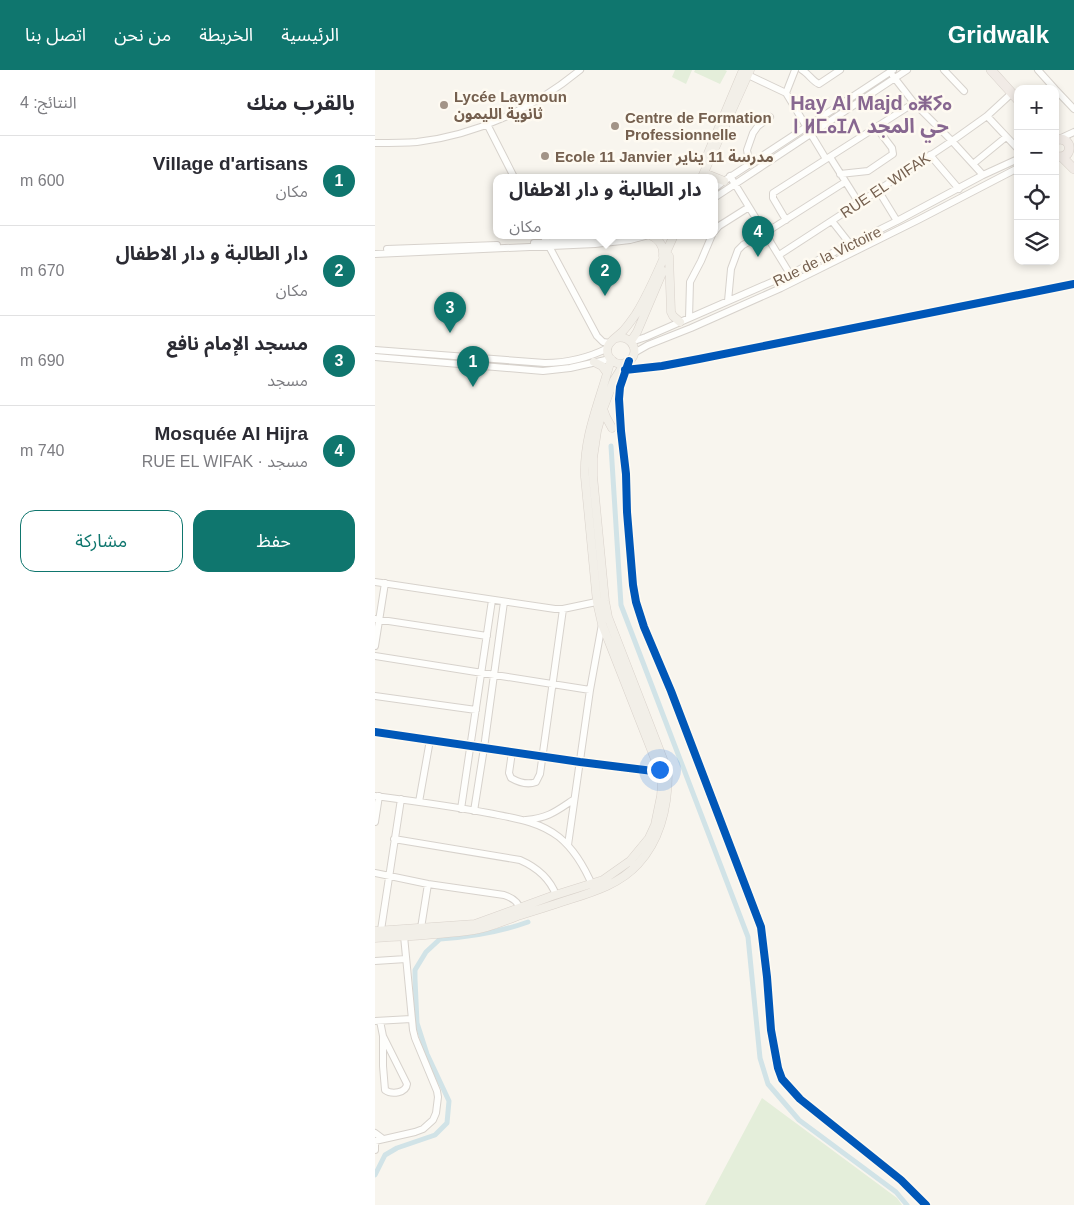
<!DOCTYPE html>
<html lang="ar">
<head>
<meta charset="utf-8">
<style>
  :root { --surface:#fff; --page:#f7f7f7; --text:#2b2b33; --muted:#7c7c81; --line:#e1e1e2; --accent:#0f766e }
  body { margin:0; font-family:Arial,"Noto Sans Arabic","Noto Sans Tifinagh",sans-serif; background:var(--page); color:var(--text); direction:rtl }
  .controls { position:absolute; right:15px; top:15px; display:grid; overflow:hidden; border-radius:10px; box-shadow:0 2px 8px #0003 }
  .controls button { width:45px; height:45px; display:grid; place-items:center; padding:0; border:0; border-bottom:1px solid var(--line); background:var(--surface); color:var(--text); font:25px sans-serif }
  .you { position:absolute; left:284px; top:699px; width:18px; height:18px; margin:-12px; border:4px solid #fff; border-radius:50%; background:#1a73e8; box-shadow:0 0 0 8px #1a73e833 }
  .badge { display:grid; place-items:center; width:32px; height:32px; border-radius:50%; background:var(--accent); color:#fff; font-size:16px; font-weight:700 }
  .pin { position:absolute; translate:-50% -41px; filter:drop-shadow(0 1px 2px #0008) }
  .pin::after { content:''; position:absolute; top:26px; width:18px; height:15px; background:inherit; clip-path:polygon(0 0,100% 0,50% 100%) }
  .popup { position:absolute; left:118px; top:104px; width:225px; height:65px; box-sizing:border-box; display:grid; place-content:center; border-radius:10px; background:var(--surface); filter:drop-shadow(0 1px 4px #0005); font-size:16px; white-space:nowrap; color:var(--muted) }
  .popup b { font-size:19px; color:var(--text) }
  .popup::after { content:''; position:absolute; left:50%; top:100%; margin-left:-10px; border:10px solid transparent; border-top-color:var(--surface) }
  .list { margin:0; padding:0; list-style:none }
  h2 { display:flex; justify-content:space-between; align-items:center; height:65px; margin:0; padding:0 20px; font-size:21px }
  h2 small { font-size:16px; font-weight:400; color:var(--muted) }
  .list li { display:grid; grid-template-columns:32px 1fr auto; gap:15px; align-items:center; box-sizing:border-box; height:90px; padding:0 20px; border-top:1px solid var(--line) }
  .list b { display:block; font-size:19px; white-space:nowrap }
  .list p { margin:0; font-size:16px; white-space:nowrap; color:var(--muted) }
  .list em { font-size:16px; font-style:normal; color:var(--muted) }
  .actions { display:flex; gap:10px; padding:15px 20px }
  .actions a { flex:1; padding:11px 0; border:1px solid var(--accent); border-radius:15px; text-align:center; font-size:18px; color:var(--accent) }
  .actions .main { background:var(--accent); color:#fff }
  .icon { flex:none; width:28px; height:28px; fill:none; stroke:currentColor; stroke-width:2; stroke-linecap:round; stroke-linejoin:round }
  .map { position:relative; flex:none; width:699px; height:1135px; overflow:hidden; direction:ltr }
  header { display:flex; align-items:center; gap:30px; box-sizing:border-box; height:70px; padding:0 25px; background:var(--accent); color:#fff }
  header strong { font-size:24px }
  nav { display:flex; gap:28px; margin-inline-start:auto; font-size:18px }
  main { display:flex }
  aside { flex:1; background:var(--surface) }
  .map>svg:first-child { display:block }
</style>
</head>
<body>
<header>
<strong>Gridwalk</strong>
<nav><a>الرئيسية</a><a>الخريطة</a><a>من نحن</a><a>اتصل بنا</a></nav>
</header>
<main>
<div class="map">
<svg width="699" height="1135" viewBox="0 0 699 1135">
  <rect width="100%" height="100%" fill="#f8f5ee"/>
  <!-- green -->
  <path fill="#e4eeda" d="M300,0H317L311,14L297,7Z
    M320,0H350L352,1L345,14L319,2Z
    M387,1028L522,1128L527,1135H330Z"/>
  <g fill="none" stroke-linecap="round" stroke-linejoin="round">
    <!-- canal -->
    <path stroke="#d1e3e7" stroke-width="5" d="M236,376L246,535L373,867L385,988L393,1014L424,1050L521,1122L532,1135
      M0,1105L10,1085L22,1078L60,1065L72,1053L74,1031L52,984L42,953L40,909V900L51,882L65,869C95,867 125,862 153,852"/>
    <!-- minor casing -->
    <g stroke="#d7d2cc" stroke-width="8">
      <path id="minor" d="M427,0C434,4 437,11 444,14L465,0
        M569,0L589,21
        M663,0L680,19
        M373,5L411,23L451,89
        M518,6L539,33L577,71L608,105
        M680,19L699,39
        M411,23L420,0
        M612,46L643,79
        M112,54L139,107
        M684,69L699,62
        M0,73C14,73 28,73 42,72C102,65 159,38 205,0
        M555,85L584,119
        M455,87L484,133
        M376,93L373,86L372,80L378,63L383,56L395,47
        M598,94L631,67
        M465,104L493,101L518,84L517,78L501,57
        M355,106L415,204
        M339,119L349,111L518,0
        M503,120L522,151
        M339,128L532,0
        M411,150L398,128V123L539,33
        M457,151L475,174
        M339,162L344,156L374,137
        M168,165L222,266L228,272L235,273
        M159,173L229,169
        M12,179L122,175
        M0,184L220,174L255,170L274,165
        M404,185L484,133L577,71L612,46L637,23
        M353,231L356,199L363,180L368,175L390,163L470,112
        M314,248L315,212L326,191L337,165
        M256,272L271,267L415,204L522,151L608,105L643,89
        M0,280L170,293C192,293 213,288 233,278
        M259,283L273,275L316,258L406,218L543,150L643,98
        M0,287L168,301L195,298L235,289
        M254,291L245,317L244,329L246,361L251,404L252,442L258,515L261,532L269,557L296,621L386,857L392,907L396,960L403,998L407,1009L425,1029L526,1110L551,1135
        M250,300L287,296L324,289L699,214
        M0,512L180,539H188L226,531
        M0,549L112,566
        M0,576L10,513
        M0,586L215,620
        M0,626L101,640
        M0,662L167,687L278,701L289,702
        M137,682L134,703L136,708C143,712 153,715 161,712L165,704L188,539
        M0,726C38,731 75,736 113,743C138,748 164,751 184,767C200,780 210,798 218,817
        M44,732L55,670
        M86,739L117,530
        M99,741L109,678L129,532
        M151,750C173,748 180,742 198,730
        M0,752L4,726
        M19,769L145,790C161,797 175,809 181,825
        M193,775L215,620L227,554
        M0,803L53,814L129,825C138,828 144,832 146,841
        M46,858L53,814
        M6,860L26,729
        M0,891L31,889
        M0,951L36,949
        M5,951L8,966L32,1014C31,1023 17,1025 10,1020L8,996V966
        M0,1063L8,1069
        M0,1071L40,1062L48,1059L58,1050L61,1043L63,1027L62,1021L40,968L38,960L29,866
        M0,1080V1071"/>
    </g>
    <!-- major casing -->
    <g stroke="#d9d2cb" stroke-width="9">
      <path id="major" d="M331,88L368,0
        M329,103L349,111
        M327,107L375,0
        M275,165C284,169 289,176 288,186
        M294,186L296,242L298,246L305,252
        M241,268C259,264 267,287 250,293C240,297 229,286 233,276C236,270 242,267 247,262C252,257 256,251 261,244C276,220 287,191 299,165
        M256,271L262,262L288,201
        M219,292L227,296L232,303
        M228,339L231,347L237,358
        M0,861L100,854L177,826L228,810L255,791L274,768L280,755L286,726L287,713L285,702L227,554L222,532L210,407C208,365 226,329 236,289
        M0,868C33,866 66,865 99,860C115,858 131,850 146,845C162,840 178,835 193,830C218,822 245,814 263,794C287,768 293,735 293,702L233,547L230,531L218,406V388L222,361L228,339L239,310L249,294"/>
    </g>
    <!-- highway casing -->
    <g stroke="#d9d2cb" stroke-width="10">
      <path id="highway" d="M616,0L643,30
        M680,70C699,64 699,92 680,86
        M687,87L699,99"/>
    </g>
    <!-- minor -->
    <use href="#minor" stroke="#fefefc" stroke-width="6"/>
    <!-- major -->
    <use href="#major" stroke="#f2efe8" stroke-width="8"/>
    <!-- highway -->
    <use href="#highway" stroke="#f1ebe6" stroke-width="9"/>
    <!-- cycleway casing -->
    <g stroke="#fefaf1" stroke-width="11">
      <path id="cycleway" d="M254,291L245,317L244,329L246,361L251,404L252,442L258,515L261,532L269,557L296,621L386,857L392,907L396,960L403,998L407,1009L425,1029L526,1110L551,1135
        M250,300L287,296L324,289L699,214
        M0,662L205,692L278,701L293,702"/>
    </g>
    <!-- cycleway -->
    <use href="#cycleway" stroke="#0057b8" stroke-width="8"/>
  </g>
  <!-- markers -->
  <g fill="#a39487" stroke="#fefaf1" stroke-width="2">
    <circle cx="69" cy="35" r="5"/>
    <circle cx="240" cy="56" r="5"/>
    <circle cx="170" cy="86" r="5"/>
  </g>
  <g text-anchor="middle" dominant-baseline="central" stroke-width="5" stroke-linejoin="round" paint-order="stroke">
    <!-- poi labels -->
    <g font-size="15" font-weight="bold" fill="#75604f" stroke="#fefaf1" text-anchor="start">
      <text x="79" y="26">Lycée Laymoun<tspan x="79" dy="17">ثانوية الليمون</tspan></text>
      <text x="250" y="47">Centre de Formation<tspan x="250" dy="17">Professionnelle</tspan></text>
      <text x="180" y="86">Ecole 11 Janvier مدرسة 11 يناير</text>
    </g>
    <!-- street labels -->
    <g font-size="15" fill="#75604f" stroke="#fefaf1">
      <text transform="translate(510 115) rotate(-34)">RUE EL WIFAK</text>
      <text transform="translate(452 186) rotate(-26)">Rue de la Victoire</text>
    </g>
    <!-- district labels -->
    <g font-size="20" font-weight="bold" fill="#876790" stroke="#fefaf1">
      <text x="496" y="33">Hay Al Majd ⴰⵥⵢⴰ<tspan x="496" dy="23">ⵏ ⵍⵎⴰⵊⴷ حي المجد</tspan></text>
    </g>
  </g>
</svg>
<div class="controls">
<button>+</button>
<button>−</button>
<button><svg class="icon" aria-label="locate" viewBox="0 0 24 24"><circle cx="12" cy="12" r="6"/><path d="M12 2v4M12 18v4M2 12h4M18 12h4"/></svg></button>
<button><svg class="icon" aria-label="layers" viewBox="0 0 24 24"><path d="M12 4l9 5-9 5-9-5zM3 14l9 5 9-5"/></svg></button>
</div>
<div class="you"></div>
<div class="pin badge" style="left:98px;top:317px">1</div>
<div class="pin badge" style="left:230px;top:226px">2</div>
<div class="popup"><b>دار الطالبة و دار الاطفال</b>مكان</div>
<div class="pin badge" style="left:75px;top:263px">3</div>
<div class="pin badge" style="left:383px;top:187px">4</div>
</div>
<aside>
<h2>بالقرب منك<small>النتائج: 4</small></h2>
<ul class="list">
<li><span class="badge">1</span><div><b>Village d'artisans</b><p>مكان</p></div><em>600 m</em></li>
<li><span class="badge">2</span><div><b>دار الطالبة و دار الاطفال</b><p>مكان</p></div><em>670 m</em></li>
<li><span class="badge">3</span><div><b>مسجد الإمام نافع</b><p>مسجد</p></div><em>690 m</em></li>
<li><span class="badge">4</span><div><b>Mosquée Al Hijra</b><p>مسجد · RUE EL WIFAK</p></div><em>740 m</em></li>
</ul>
<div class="actions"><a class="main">حفظ</a><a>مشاركة</a></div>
</aside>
</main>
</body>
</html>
